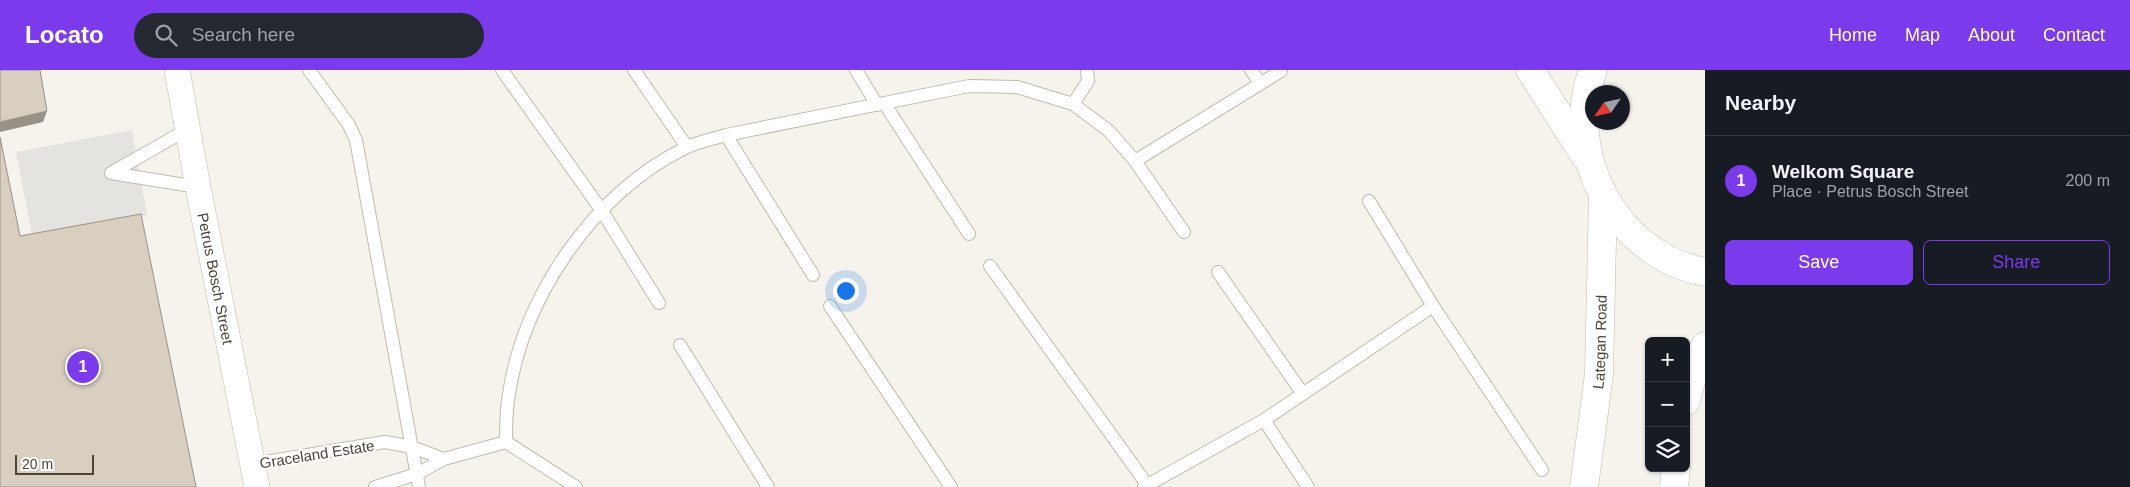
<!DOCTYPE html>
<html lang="en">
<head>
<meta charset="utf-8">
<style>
  :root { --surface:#171b24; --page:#242831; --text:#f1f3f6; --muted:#9ea1a6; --line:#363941; --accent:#7c3aed }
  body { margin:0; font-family:Arial,sans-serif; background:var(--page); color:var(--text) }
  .controls { position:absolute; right:15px; bottom:15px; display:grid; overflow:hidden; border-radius:8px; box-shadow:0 1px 4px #0004 }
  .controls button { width:45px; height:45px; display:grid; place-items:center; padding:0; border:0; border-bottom:1px solid var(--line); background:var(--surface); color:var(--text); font:25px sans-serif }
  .compass { position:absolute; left:1585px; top:15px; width:45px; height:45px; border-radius:50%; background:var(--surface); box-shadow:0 1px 4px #0004; rotate:236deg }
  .scale { position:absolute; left:15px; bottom:12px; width:79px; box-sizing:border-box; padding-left:5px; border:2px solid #4b4439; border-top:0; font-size:14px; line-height:18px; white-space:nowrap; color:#4b4439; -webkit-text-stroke:4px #fff; paint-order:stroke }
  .you { position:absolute; left:845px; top:220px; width:18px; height:18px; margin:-12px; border:4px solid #fff; border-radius:50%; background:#1a73e8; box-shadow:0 0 0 8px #1a73e833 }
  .badge { display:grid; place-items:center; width:32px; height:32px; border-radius:50%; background:var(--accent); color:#fff; font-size:16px; font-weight:700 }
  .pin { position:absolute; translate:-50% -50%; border:2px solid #fff; box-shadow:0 1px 5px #0006 }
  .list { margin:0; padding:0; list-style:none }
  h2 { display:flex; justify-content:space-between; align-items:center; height:65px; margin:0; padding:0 20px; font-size:21px }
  h2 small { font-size:16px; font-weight:400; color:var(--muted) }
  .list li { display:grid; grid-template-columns:32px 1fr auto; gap:15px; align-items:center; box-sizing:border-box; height:90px; padding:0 20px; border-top:1px solid var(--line) }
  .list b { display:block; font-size:19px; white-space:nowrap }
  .list p { margin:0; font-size:16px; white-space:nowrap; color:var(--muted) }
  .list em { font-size:16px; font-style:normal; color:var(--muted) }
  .actions { display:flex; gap:10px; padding:15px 20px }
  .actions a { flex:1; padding:11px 0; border:1px solid var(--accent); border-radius:8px; text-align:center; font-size:18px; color:var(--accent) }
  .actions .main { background:var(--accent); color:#fff }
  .icon { flex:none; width:28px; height:28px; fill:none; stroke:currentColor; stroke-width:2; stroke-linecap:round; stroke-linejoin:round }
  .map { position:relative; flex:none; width:1705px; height:417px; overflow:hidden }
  header { display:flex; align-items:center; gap:30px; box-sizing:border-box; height:70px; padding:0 25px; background:var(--accent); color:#fff }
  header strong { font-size:24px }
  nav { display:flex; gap:28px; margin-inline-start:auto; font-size:18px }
  .search { width:350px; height:45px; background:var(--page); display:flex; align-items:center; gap:12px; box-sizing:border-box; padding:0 18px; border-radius:28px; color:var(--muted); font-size:19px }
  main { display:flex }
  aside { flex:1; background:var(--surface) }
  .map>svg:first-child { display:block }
</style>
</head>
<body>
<header>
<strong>Locato</strong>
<div class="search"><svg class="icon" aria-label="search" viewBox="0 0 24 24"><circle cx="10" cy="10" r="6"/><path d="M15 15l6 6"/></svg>Search here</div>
<nav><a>Home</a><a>Map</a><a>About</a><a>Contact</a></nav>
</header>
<main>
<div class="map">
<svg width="1705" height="417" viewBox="0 0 1705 417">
  <rect width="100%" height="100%" fill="#f6f3ec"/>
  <!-- parking -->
  <path fill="#e5e3e0" d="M132,60L147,146L32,165L16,82Z"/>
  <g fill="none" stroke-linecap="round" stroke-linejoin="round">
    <!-- service casing -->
    <g stroke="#c2bbae" stroke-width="14">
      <path id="service" d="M309,0L349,55L356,70L419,417
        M502,0L602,141L659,233
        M634,0L687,77
        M856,0L877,35
        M1251,0L1260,13
        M884,33L969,164
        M1073,34L1088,11L1087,0
        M726,65L813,205
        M1135,91L1281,1
        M111,103L188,59
        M111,103L198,117
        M1369,131L1433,236L1542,400
        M990,196L1148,416
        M1218,202L1303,324
        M830,236L951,417
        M680,275L768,417
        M1264,350L1308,417
        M506,372C506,358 506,344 508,330C522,227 593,124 685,78C697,72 713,69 726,65L969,16L1017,17L1073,34L1109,61L1135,91L1184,162
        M253,394L385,372L412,377L444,389
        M375,417L417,404L444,389L506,372L576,417
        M1144,417L1264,350L1433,236"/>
    </g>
    <!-- minor casing -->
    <g stroke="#c2bbae" stroke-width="26">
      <g id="minor">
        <path id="s1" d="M177,0L198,117L257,417"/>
      </g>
    </g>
    <!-- tertiary casing -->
    <g stroke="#c2bbae" stroke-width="29">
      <g id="tertiary">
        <path d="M1530,0L1585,86"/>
        <path d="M1593,0C1562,83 1616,186 1705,202"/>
        <path d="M1686,331L1695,295L1705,276"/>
        <path id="s2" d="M1584,417L1599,304L1603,126"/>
        <path d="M1674,417L1676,398"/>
      </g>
    </g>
    <!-- service -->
    <use href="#service" stroke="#fff" stroke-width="12"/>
    <!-- minor -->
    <use href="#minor" stroke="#fff" stroke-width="25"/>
    <!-- tertiary -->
    <use href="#tertiary" stroke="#fff" stroke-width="28"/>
  </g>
  <!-- shaded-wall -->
  <path fill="#979187" d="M47,41L43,52L0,62V52Z"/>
  <!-- building -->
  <path fill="#d8cfc1" stroke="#979187" d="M0,0H40L47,41L0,52Z
    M0,67L20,166L141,144L196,417H0Z"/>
  <g text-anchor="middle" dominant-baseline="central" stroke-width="4.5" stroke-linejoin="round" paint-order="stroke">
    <!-- street labels -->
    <g font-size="15" fill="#4b4439" stroke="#fff">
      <text stroke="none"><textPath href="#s1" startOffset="212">Petrus Bosch Street</textPath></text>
      <text stroke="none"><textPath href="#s2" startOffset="146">Lategan Road</textPath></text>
      <text transform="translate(317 384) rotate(-9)">Graceland Estate</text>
    </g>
  </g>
</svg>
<div class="controls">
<button>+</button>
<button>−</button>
<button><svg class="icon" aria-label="layers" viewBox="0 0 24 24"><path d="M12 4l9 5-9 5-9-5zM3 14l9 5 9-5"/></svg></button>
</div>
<svg class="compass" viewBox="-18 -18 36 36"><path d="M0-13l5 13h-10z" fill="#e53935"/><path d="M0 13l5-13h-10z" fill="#9ea1a6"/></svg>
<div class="scale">20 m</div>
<div class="you"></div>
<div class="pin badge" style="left:83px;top:297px">1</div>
</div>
<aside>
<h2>Nearby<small></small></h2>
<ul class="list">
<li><span class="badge">1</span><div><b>Welkom Square</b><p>Place · Petrus Bosch Street</p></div><em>200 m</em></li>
</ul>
<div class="actions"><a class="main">Save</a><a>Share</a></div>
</aside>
</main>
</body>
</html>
